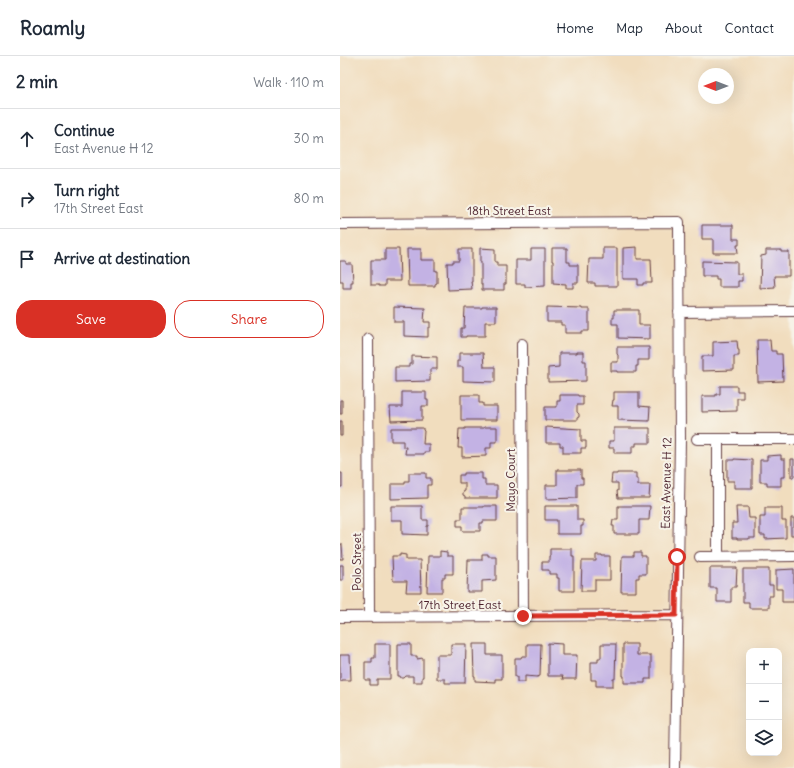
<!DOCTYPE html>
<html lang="en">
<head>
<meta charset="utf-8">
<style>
  :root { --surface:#fff; --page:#f2f2f3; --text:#1f2937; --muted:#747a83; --line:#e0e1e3; --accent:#d93025 }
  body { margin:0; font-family:Delius,sans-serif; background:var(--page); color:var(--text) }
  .controls { position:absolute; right:12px; bottom:12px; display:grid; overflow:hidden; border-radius:8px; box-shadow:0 4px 16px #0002 }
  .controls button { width:36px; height:36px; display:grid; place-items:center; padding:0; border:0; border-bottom:1px solid var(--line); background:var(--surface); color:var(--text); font:20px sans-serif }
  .compass { position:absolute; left:358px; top:12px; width:36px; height:36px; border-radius:50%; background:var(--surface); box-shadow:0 4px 16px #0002; rotate:270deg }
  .stop { position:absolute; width:12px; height:12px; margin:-9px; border:3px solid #d93025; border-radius:50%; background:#fff }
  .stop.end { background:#d93025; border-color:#fff; box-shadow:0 1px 4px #0008 }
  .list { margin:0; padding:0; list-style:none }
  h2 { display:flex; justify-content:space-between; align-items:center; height:52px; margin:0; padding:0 16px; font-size:17px }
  h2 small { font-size:13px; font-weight:400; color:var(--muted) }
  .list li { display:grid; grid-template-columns:26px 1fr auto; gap:12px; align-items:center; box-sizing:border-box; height:60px; padding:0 16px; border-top:1px solid var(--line) }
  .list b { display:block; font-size:15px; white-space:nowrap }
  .list p { margin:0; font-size:13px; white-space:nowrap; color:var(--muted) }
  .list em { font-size:13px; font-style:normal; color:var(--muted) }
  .actions { display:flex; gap:8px; padding:12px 16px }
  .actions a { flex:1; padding:9px 0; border:1px solid var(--accent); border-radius:16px; text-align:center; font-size:14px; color:var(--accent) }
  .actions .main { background:var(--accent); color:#fff }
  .icon { flex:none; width:22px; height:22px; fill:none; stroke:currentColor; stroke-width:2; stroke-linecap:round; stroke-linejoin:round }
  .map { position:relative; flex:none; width:454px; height:712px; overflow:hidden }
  header { display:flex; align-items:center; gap:24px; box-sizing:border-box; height:56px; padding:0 20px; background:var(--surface); border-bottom:1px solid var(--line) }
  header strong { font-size:19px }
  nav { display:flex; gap:22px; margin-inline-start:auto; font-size:14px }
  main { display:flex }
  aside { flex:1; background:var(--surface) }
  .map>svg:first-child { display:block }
</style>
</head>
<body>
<header>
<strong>Roamly</strong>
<nav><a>Home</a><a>Map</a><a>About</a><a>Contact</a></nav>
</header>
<main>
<aside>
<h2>2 min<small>Walk · 110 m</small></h2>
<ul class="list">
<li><svg class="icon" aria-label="ahead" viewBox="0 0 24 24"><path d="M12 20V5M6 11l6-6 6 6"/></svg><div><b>Continue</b><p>East Avenue H 12</p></div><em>30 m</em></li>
<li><svg class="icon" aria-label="right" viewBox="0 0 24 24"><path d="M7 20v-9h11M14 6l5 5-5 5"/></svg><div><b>Turn right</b><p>17th Street East</p></div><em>80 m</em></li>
<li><svg class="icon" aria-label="arrive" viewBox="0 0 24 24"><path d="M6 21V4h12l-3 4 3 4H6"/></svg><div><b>Arrive at destination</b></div></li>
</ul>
<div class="actions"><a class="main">Save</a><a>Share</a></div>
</aside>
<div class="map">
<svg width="454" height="712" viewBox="0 0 454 712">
  <rect width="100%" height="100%" fill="#f7f3e8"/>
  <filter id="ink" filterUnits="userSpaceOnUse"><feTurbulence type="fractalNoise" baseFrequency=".025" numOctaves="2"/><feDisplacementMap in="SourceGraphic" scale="8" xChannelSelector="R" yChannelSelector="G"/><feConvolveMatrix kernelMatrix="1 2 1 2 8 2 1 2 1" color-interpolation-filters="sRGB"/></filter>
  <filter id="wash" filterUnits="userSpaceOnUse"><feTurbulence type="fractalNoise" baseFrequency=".012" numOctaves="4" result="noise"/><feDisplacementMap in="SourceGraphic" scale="16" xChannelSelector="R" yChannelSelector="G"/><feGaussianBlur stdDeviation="0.9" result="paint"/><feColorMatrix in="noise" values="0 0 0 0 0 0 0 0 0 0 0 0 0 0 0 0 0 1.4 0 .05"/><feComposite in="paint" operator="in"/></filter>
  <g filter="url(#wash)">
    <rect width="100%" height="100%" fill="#f1ddbe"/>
    <g id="blocks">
      <!-- building -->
      <path fill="#c3b2e4" d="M362,169H393V183H399V189H397L398,197H373V183H362Z
        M297,191V203H311L312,227H303V229H298V223H283V192Z
        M140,192L155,193V206H157V210H166V228H164V234H142V228H141V206H140Z
        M212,192H227V206H230V209H238V227H233V232H226V228L213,227V205H212Z
        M263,192H277V230H255V227H248L249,203H263Z
        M45,193H59L60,225H45V230H39V229H31V204H45Z
        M67,193H81V204H95V215H97V227L95,228V230H68Z
        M119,193H132V225H131L132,233L108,234L107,207H113V205H119Z
        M191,193H205V230L185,231V228H176V204H191Z
        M426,194H441V196H449V220H434L435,231L420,232L421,200L426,199Z
        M0,205H6V208H12L13,226H11V232H3V225H0Z
        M362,205L397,206V218H402V225H398V231H379V223H376V220H362Z
        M54,251L85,252L84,266H90V272H88V281L64,280V266H54Z
        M142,251H156V266H145V280H126V281H121V272H124L125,252H142Z
        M207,251L242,252V253H249V275H242V277H225V269H221V266H207Z
        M274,254H299V269H310V283L278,282V268H272V262H274Z
        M417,284H430L431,295H436V298H442L443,325L418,326Z
        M397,285L398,294H399V300H394V314L362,315V300H373V286Z
        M277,291H309V304H298V310H296V316H277V315H271V306H278V299L277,298Z
        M237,296H243V305H246V325L208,326V312L219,311V297H237Z
        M119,297H143L144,311H155V326L123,325V311H117V305H119Z
        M72,300L97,301V313H90V325L55,326V311H69V308H72Z
        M380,330H397V335H403V342H397V355L362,356V340H376V338H380Z
        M62,336H86V344H88V350H82V364L51,365L50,351H62Z
        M274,336H299V350L310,351L309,365L278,364V350H272L273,344H274Z
        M121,339H139V347H143V350H157V364H121Z
        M220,339H238V340H243V349H237V356L239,358V361L237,362V364H205V351H217V345H220Z
        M0,344H2V358H0Z
        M0,365H2V380H0Z
        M144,371H157V386H151V392H146V400L122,401V392H118L119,373H125V372H144Z
        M206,371L241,373V385H246V392H241V397H223V390H220V387H206Z
        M51,372H83V374L84,375L83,388H89V396H84V398H65L66,391H63V385H51Z
        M274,372H310V387H296V390H292V397H274V392H269V385H274Z
        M441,399V403H445V421H441V430H427V426H420V404H427V400Z
        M394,403L412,404V432H394V425H387V404H394Z
        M451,403H454V421H451Z
        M217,414H241V422H243V428H237V442L206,443V429H217Z
        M0,417H2V431H0Z
        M69,417H86V422H91V429H87V442L51,443V428H65V425H69Z
        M124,417H142V423H145V429H157V442H125V440L123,439V436L125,435V427H119V419H124Z
        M277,417H296V423H298V429H310L309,442H278L277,435H278V427H271L272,418H277Z
        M51,450H82V464H88V470H87V479L62,478V464H51Z
        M144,450H157V465H143V467H140V475H122V470H117V463H122V451H144Z
        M205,450H237V464H243V470H241V478H217V464H205Z
        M278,450H310L309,464H299V478H274V470H272L273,464H278Z
        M396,451H408L409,462H415V482H409V483H397V482H392V467H397Z
        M425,452H442V465H446V482L425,483V479H420V461H425Z
        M451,462H454V479H451Z
        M0,488H2L3,503H0Z
        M210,493H232V500H234V535H219V522H217V518H209V514H202V506H209V500H210Z
        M100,495L107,496V500H113V518H105V522H102V536H87L88,500H100Z
        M294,496H301V500H306V518H299V522H296V536H281L282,500H294Z
        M60,498L66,499V504H80L81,536H66L67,525H53L52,500H60Z
        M142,498H148V500H156V524L142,525V536H127L128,504H142Z
        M256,499H262V500H270V524H255V535H241L242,505H256Z
        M0,509H3V524H0Z
        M370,512H397L396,531H391V546H377V532H370Z
        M403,513H429V529H433V540H429V552H409V546H403Z
        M454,513V546H442V533H436V514Z
        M208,587L222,588V599H237L236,623H222L223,620H208Z
        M35,588H50V623H37V629H30V624H25V606H32V602H35Z
        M58,588H71V600H77V603L83,602V621H82V626H73V620H66L64,622H61L60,620H58Z
        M111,588H126L125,627H105V623H97V599H111Z
        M133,588H147V599H162V623H155V626L135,625V620H134Z
        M187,588H201L200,620L197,621L185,620V626H177V621H175V602H181L182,600H187Z
        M261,588H276L275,623H273V630H256V624H251V606H258V602H261Z
        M283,588H297V599H311V623H305V627H284V620H283Z
        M0,599H10L11,624H2V625H0Z"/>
    </g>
  </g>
  <g filter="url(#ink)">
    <use href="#blocks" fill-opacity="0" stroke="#633c41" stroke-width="1"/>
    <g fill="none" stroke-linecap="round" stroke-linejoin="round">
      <!-- street casing -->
      <g stroke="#633c41" stroke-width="12">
        <path id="street" d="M0,168L339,166L340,384L335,712
          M339,256L454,255
          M28,283L29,561
          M182,288L183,560
          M357,383H454
          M378,500V383
          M360,501L454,500
          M0,561L336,559"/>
      </g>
      <!-- street -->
      <use href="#street" stroke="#fff" stroke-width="10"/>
    </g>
  </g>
  <g fill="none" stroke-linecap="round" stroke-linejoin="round" filter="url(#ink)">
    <!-- route -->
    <path stroke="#d93025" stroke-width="5" d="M183,560L336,559L337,501"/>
  </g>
  <g text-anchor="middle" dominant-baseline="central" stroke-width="4" stroke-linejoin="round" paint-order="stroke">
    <!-- street labels -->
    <g font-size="12" fill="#4a1f2b" stroke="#f7f3e8">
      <text x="169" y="154">18th Street East</text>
      <text transform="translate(170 424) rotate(-90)">Mayo Court</text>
      <text transform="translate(326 427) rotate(-89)">East Avenue H 12</text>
      <text transform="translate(16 506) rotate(-90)">Polo Street</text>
      <text x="120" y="548">17th Street East</text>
    </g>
  </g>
</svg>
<div class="controls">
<button>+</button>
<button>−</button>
<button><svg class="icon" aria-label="layers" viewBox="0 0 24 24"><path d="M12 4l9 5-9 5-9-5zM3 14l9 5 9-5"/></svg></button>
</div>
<svg class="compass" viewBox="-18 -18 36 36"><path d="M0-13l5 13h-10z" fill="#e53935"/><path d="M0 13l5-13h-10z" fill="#747a83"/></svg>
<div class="stop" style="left:337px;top:501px"></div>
<div class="stop end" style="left:183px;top:560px"></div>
</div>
</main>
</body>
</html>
